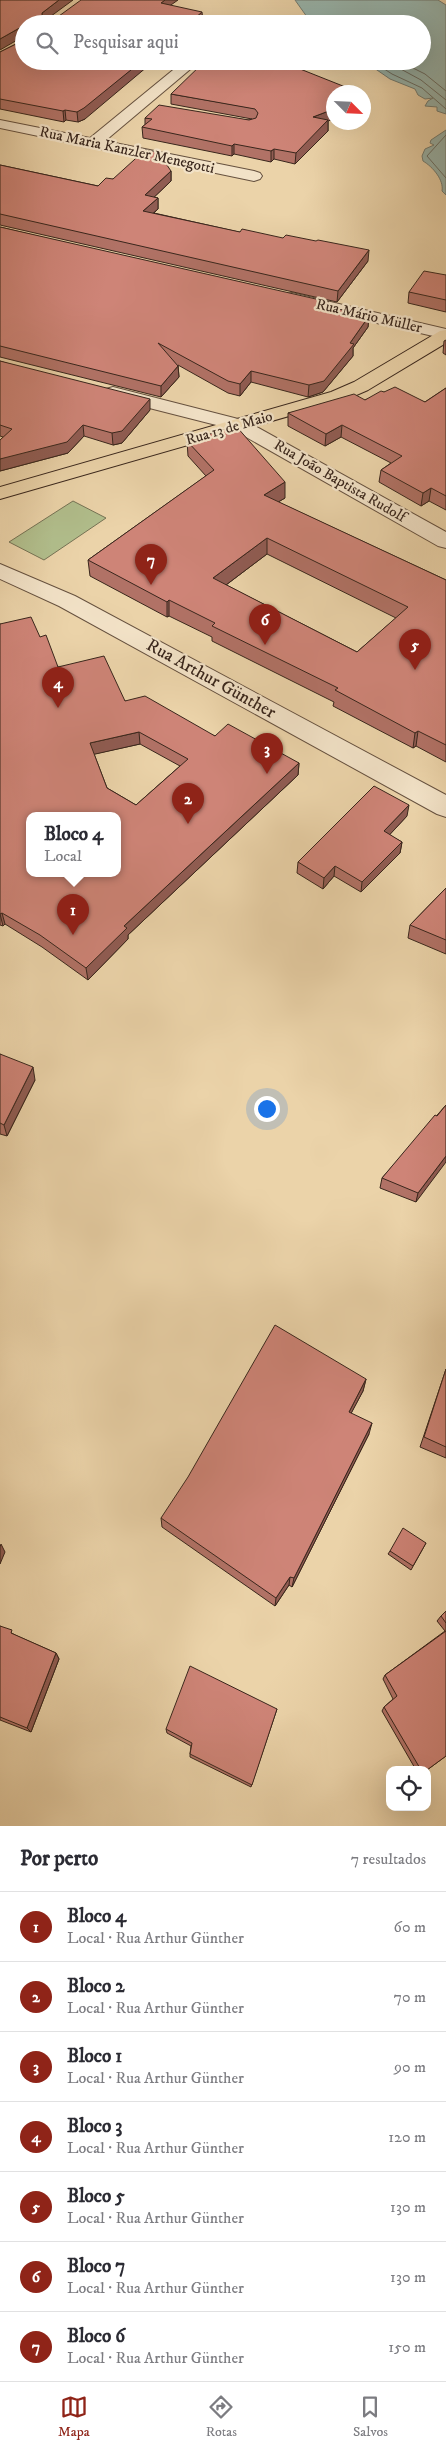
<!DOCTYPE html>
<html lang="pt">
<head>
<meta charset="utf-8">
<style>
  :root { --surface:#fff; --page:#f7f7f7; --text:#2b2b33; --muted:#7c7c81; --line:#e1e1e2; --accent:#8f2418 }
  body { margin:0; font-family:"IM FELL DW Pica",serif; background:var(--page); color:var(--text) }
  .controls { position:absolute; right:15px; bottom:15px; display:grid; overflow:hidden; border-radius:10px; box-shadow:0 5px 20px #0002 }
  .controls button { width:45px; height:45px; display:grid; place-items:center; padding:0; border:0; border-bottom:1px solid var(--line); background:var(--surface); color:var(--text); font:25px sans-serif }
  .compass { position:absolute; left:326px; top:85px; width:45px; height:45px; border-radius:50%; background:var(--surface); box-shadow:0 5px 20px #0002; rotate:114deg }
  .you { position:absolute; left:266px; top:1108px; width:18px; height:18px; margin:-12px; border:4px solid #fff; border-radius:50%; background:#1a73e8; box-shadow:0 0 0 8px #1a73e833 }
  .badge { display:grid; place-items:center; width:32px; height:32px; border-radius:50%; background:var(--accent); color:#fff; font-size:16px; font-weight:700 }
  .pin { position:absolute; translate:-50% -41px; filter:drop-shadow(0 1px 2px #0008) }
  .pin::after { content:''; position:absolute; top:26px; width:18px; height:15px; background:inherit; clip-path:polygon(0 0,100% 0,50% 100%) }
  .popup { position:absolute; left:26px; top:812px; width:95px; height:65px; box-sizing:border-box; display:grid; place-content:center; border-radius:10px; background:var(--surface); filter:drop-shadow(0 1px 4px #0005); font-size:16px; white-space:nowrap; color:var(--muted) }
  .popup b { font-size:19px; color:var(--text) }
  .popup::after { content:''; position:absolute; left:50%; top:100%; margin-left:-10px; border:10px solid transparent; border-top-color:var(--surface) }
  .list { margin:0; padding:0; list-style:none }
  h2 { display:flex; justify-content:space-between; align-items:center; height:65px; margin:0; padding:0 20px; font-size:21px }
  h2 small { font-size:16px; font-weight:400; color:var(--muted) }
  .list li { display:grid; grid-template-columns:32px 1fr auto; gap:15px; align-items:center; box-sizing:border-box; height:70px; padding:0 20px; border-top:1px solid var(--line) }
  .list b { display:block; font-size:19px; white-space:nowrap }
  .list p { margin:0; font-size:16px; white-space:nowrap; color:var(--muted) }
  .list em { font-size:16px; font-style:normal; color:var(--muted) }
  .icon { flex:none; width:28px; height:28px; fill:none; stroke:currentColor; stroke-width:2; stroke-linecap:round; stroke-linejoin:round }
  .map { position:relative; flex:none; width:446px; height:1826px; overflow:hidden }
  .search { position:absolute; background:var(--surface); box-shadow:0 5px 20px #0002; left:15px; right:15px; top:15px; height:55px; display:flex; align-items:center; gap:12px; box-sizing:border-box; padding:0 18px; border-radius:28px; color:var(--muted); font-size:19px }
  .sheet { height:555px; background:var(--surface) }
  nav { display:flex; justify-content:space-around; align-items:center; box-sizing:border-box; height:70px; border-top:1px solid var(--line); background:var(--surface); font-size:14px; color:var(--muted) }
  nav a { display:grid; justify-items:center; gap:2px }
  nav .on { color:var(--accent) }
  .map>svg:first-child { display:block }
</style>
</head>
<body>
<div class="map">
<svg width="446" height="1826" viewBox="0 0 446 1826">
  <rect width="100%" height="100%" fill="#ebd3a9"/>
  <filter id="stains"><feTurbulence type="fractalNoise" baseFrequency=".004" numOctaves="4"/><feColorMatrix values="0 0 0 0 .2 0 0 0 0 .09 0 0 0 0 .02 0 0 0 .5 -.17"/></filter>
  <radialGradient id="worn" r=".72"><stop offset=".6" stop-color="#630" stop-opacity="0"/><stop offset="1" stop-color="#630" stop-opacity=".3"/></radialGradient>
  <!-- green -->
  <path fill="#b1be8c" stroke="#757254" d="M73,501L106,518L44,560L9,542Z"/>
  <!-- water -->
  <path fill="#99b7af" stroke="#737d74" d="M295,0H438L446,5V114L437,111V107L425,106L428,101L433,98L425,99L418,95L415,89L390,79L364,61H422V24H312Z
    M446,130V195L442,191C444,180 433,167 423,161L422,156L425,149L434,145L430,143L431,140Z"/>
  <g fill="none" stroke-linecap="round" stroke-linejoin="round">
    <!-- shore -->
    <path stroke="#696e66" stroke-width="1" d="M372,61L392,74L422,88L446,109
      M386,61L421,80L446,100
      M399,61L425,74L446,91
      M446,135L427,156L446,178"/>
    <!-- minor casing -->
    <g stroke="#66513f" stroke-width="2">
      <path id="minor" d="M184,61H200L105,141L254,171L260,173L262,176L260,179L254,181L0,128V120L90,138Z
        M292,293L446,329V339L286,302L283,298L286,294Z
        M113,387L246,421L446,532V548L438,546L232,429L106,397L103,393L106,389Z
        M0,564L75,596L446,795V817L437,814L59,606L0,579Z"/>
    </g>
    <!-- major casing -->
    <g stroke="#39261c" stroke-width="2">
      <path id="major" d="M446,330V343L368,390L345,400L0,499V487L331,392L354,382L440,331Z"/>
    </g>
    <!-- minor -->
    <use href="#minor" fill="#f2e2c7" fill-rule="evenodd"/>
    <!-- major -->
    <use href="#major" fill="#ebd3a9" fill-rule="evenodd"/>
  </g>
  <!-- wall -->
  <path fill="#b17266" stroke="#39261c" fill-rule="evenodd" d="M24,40L85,119L78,122L66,120L64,122L0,109V52Z
    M171,94L328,121V131L295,164L274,159L271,162L234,154L232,156L143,138L142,127L145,125V118L249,120L252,119L171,104Z
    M0,165L98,186L113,179L171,171V181L154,197L158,198V209L154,213L368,261L337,302L0,225Z
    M0,227L328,307L369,316L368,327L353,348V356L323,392L308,397L251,382L240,396L228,393L178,365L179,377L161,397L0,357Z
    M446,275V312L408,303L409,292Z
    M446,340V355L443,353L444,341Z
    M0,361L150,410L122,443L113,445L84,436L68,453L0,471V440L3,437L0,436Z
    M446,388V510L429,501L421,506L379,482L381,470L391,463L341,437L325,446L288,426V413L365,400L384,392L425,402Z
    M187,441L285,498L278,502L446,580V762L416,746L413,748L333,706L334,702L212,641V637L169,616L167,617L90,576L88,560L206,476L188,456ZM267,554L396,618L357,652L226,585Z
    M0,624L40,637L58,667L125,701L215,736L299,763L298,775L128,935V939L88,980L42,947L5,924L3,926L0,925ZM140,744L180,766L136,805L107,788L94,754Z
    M407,816L389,835L402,842L400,853L361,892L334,876L323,889L297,873L298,862Z
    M446,888V954L408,938L410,925Z
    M0,1054L35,1080L7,1136L0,1134Z
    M446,1105L416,1202L380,1188L382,1178Z
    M446,1369V1458L420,1447Z
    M366,1379L363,1391L351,1413L369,1434L292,1587L289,1585L275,1606L162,1527L161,1518Z
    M426,1543L411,1570L388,1554L390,1551Z
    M446,1611V1756L427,1770H416L382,1711L384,1707L393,1699L383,1679L385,1675L445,1631L437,1621L441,1616Z
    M0,1626L15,1635L56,1653L59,1659L31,1732L0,1720Z
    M277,1709L251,1787L190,1757V1754L191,1746L167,1733L166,1729Z"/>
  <!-- shaded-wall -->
  <path fill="#905c53" stroke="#39261c" d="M59,0H73L43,22L42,24V13Z
    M165,0H178L161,12V3Z
    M202,12L203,21L200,24H188Z
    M23,26L24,36L0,50V39Z
    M142,61H154L85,119L78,122L77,112Z
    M334,109V119L328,121V131L295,164L296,153L313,117Z
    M65,110L66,120L64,122L63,111Z
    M234,144V154L232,156V146Z
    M274,149V159L271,162V151Z
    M171,171V181L145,206V195Z
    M158,198V209L144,221L143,211Z
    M369,250L368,261L337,302L338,291Z
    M369,316L368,327L353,348V356L323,392L308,397L309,385L350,343Z
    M178,366L179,377L161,397V386Z
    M251,371V382L240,396V384Z
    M150,399V410L122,443L113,445L112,433Z
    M83,425L84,436L68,453L0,471V459Z
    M342,425L341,437L325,446L326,434Z
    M285,482V498L263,511L264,495Z
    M431,488L429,501L421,506L423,493Z
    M267,538V554L214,594L213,578Z
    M169,600V616L167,617V602Z
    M418,731L416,746L413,748L415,733Z
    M139,732L140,744L91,755L90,743Z
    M299,763L298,775L128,935V939L88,980L86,968L124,926Z
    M409,805L407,816L383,842L384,831Z
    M402,842L400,853L361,892L362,882Z
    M335,866L334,876L323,889L324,878Z
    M2,913L5,924L3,926L0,914Z
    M33,1067L35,1080L7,1136L4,1125Z
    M446,1156V1162L416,1202L418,1193Z
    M366,1379L363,1391L346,1423L349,1412Z
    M372,1423L369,1434L292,1587L294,1578Z
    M1,1544L5,1552L0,1564V1547Z
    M290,1577L289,1585L275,1606L276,1598Z
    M56,1653L59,1659L31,1732L27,1728Z"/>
  <!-- building -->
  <path fill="#ce8477" stroke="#39261c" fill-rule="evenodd" d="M0,0H59L42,13V16H59L81,0H165L161,3L202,12L188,24H24V36L23,26L0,39Z
    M24,40V61H142L84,108L77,112L65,110L63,111L0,99V52Z
    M205,61H280L358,92H334V109L313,117L328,120L296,153L274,149L271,151L234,144L232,146L142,127L152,119L145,118L159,105L249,120L256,118L258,113L255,109L171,94Z
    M145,150L158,152L171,171L145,195L158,198L143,211L240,232L242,229L283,238L286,235L316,241L318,240L369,250L338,291L0,214V165L98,186L106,178L113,179Z
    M0,227L329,302L325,306L369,316L350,343L354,344L324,381L309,385L251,371L240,384L228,381L158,343L178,366L161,386L0,346Z
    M424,271L446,275V300L409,292Z
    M0,361L150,399L122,431L112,433L83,425L67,442L0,459V440L12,429L0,425Z
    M395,387L425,402L446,388V496L431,488L423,493L381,470L402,456L342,425L326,434L288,413L354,394L365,400L381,391L384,392Z
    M236,426L285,482L264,495L446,580V745L418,731L415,733L335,690L338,688L212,626L215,623L169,600L167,602L88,560L214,470L187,441ZM267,538L408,607L357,652L213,578Z
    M31,617L40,637L46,635L58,667L104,656L125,701L145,696L215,736L228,724L299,763L124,926L127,928L86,968L40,935L2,913L0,914V624ZM139,732L188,759L136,805L107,788L90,743ZM29,816H117V874H29Z
    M374,786L409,805L384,831L402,842L362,882L335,866L324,878L298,862Z
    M446,888V940L410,925Z
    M0,1054L33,1067L4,1125L0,1123Z
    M446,1105V1156L418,1193L382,1178L435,1115L437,1116Z
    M275,1325L366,1379L349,1412L372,1423L294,1578L290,1577L276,1598L161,1518L188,1477Z
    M446,1369V1447L424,1437Z
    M403,1528L426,1543L413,1566L390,1551Z
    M446,1611V1623L441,1616Z
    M0,1626L12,1630L11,1633L56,1653L27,1728L0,1717Z
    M446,1631V1756L427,1770H421L384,1707L397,1696L385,1675Z
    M190,1666L277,1709L252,1785L190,1754L192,1743L166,1729Z"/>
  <g text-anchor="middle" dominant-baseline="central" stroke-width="4.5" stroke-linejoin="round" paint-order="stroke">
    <!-- far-street labels -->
    <g font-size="15" fill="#39261c" stroke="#f2e2c7">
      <text transform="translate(127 150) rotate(12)">Rua Maria Kanzler Menegotti</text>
      <text transform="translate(369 316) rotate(13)">Rua Mário Müller</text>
      <text transform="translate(229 428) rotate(-16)">Rua 13 de Maio</text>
      <text transform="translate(340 481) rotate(30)">Rua João Baptista Rudolf</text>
    </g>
    <!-- street labels -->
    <g font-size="18" fill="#39261c" stroke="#f2e2c7">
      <text transform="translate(211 679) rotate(29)">Rua Arthur Günther</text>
    </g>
  </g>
  <rect width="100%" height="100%" filter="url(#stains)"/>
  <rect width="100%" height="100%" fill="url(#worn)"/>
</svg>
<div class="controls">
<button><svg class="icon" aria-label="locate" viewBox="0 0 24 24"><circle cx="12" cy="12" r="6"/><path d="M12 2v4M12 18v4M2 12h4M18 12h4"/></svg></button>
</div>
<svg class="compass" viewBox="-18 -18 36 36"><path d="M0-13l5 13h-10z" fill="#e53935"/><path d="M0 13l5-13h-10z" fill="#7c7c81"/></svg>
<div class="you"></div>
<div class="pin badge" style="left:73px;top:935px">1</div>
<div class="popup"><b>Bloco 4</b>Local</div>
<div class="pin badge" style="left:188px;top:824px">2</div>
<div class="pin badge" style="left:267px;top:774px">3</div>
<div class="pin badge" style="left:58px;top:708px">4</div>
<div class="pin badge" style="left:415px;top:670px">5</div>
<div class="pin badge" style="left:265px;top:645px">6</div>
<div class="pin badge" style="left:151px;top:585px">7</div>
<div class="search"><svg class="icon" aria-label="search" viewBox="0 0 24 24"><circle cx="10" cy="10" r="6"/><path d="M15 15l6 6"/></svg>Pesquisar aqui</div>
</div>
<section class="sheet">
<h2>Por perto<small>7 resultados</small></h2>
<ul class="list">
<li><span class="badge">1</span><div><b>Bloco 4</b><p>Local · Rua Arthur Günther</p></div><em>60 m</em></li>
<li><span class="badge">2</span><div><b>Bloco 2</b><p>Local · Rua Arthur Günther</p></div><em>70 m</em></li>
<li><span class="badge">3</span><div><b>Bloco 1</b><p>Local · Rua Arthur Günther</p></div><em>90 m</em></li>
<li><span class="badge">4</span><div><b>Bloco 3</b><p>Local · Rua Arthur Günther</p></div><em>120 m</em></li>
<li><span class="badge">5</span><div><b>Bloco 5</b><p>Local · Rua Arthur Günther</p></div><em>130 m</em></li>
<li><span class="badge">6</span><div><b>Bloco 7</b><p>Local · Rua Arthur Günther</p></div><em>130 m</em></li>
<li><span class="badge">7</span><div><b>Bloco 6</b><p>Local · Rua Arthur Günther</p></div><em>150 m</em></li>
</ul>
</section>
<nav>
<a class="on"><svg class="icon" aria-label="map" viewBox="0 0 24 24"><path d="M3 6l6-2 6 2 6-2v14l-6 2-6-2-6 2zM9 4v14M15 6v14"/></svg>Mapa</a>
<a><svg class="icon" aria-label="directions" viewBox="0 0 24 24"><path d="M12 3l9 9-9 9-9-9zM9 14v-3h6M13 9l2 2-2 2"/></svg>Rotas</a>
<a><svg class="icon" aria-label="saved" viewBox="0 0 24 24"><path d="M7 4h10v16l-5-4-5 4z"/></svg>Salvos</a>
</nav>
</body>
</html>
